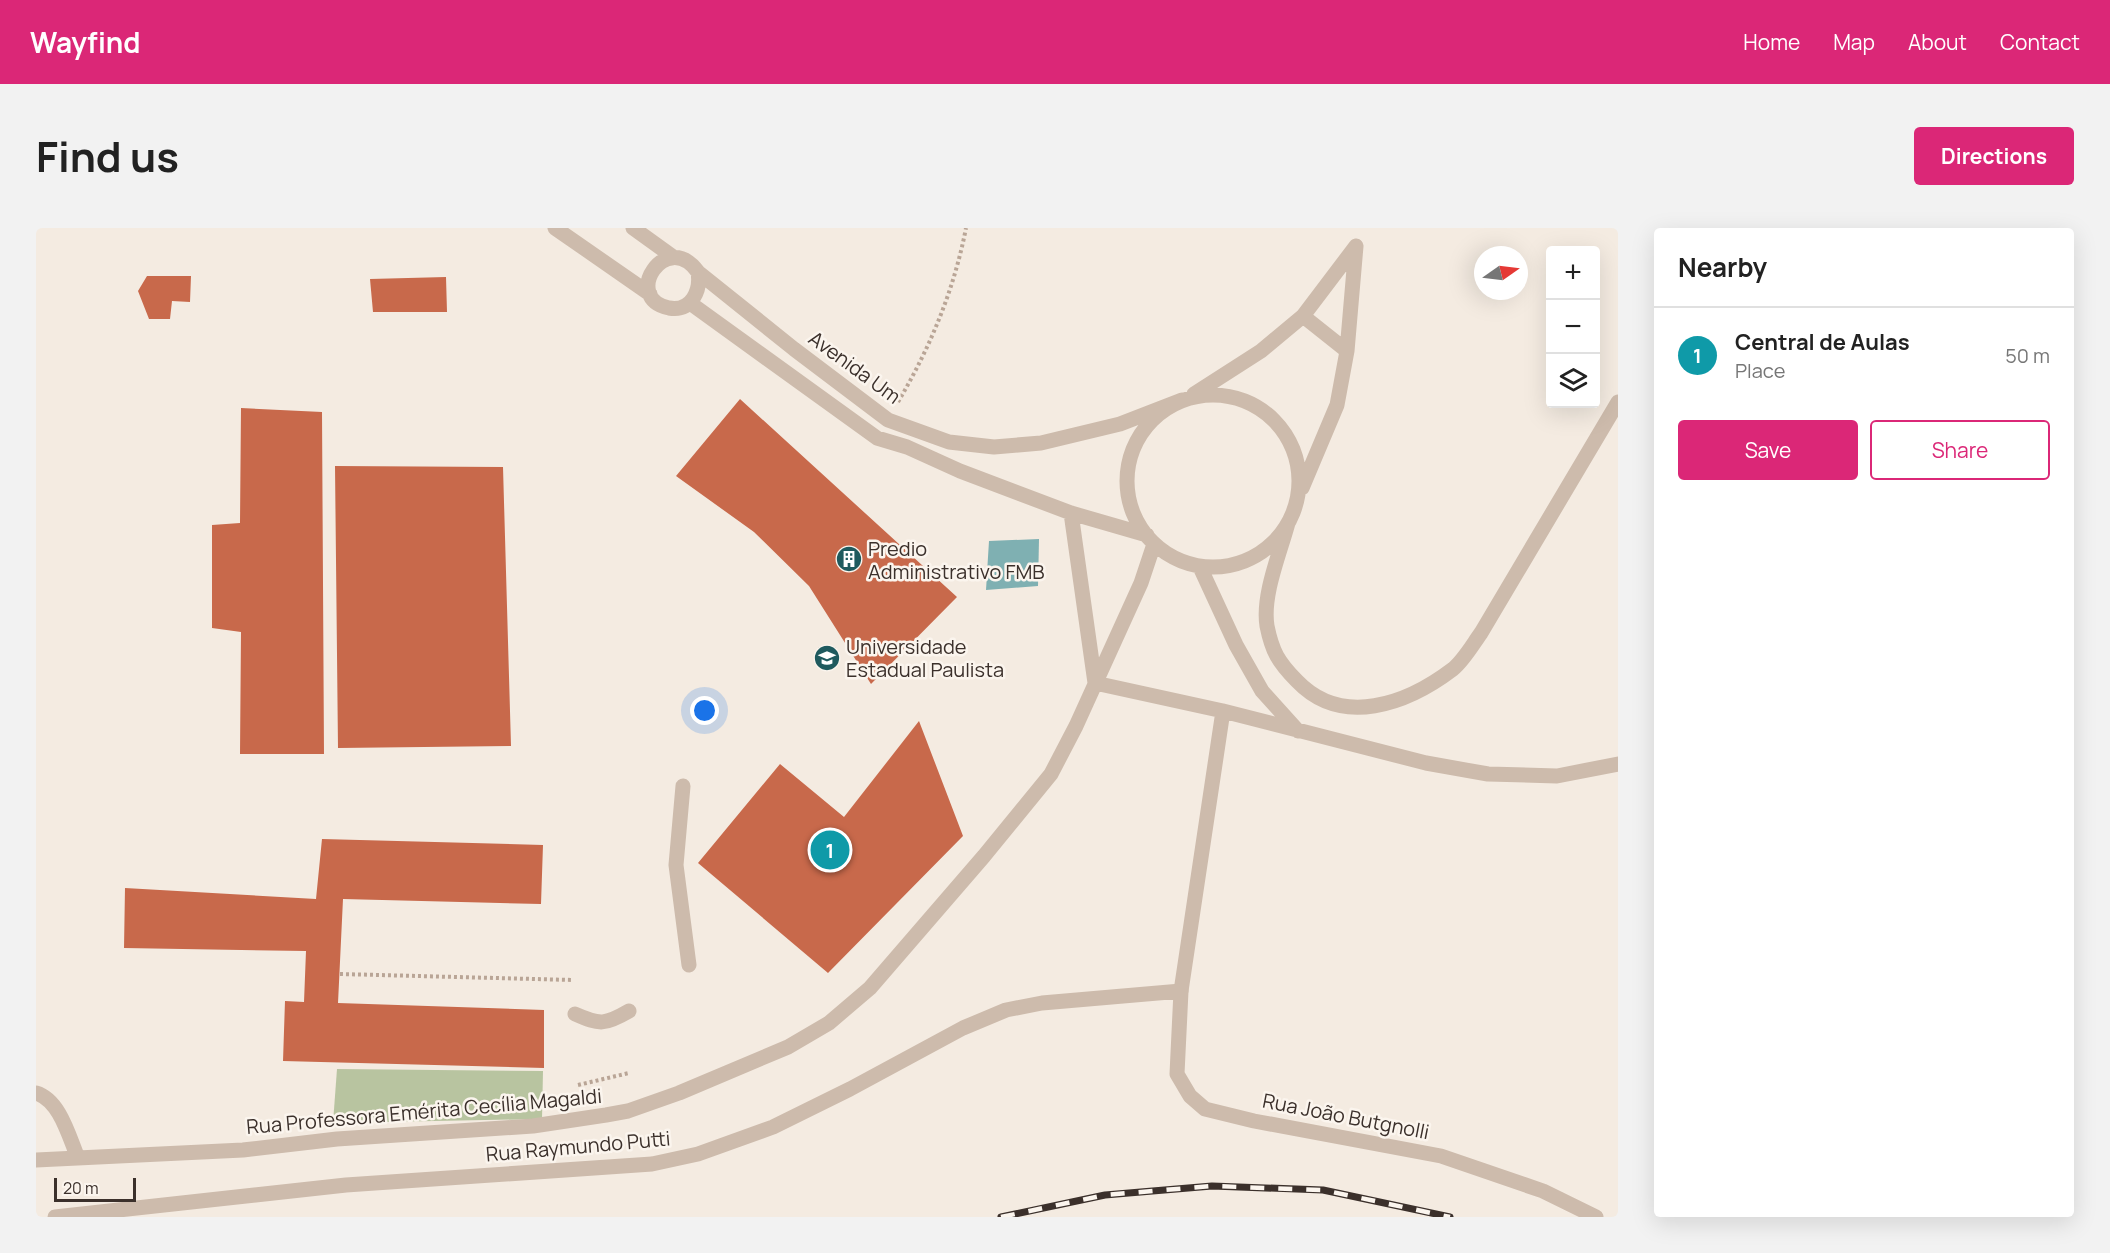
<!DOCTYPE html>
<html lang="en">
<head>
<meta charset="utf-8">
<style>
  :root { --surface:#fff; --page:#f2f2f2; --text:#222; --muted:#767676; --line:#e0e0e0; --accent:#db2777 }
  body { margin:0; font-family:Manrope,sans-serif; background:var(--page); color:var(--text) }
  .controls { position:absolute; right:18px; top:18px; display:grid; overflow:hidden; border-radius:6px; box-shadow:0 6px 24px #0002 }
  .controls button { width:54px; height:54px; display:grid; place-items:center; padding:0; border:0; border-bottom:2px solid var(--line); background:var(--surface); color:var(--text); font:30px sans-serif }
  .compass { position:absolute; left:1438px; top:18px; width:54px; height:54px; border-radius:50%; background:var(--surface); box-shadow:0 6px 24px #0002; rotate:76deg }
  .scale { position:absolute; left:18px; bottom:15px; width:82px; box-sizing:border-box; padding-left:6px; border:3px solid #3b302b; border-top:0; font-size:16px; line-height:21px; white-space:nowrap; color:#3b302b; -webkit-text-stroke:4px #fbf5ee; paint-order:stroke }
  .you { position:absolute; left:669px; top:483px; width:21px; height:21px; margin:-15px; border:4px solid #fff; border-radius:50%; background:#1a73e8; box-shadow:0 0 0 9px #1a73e833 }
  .badge { display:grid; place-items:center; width:39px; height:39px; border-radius:50%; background:var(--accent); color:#fff; font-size:20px; font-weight:700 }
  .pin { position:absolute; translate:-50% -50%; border:3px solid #fff; box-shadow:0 2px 6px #0006 }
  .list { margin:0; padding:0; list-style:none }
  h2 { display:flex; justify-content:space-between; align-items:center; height:78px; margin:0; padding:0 24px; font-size:26px }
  h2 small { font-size:20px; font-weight:400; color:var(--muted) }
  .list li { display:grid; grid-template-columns:39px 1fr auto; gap:18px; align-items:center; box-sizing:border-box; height:96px; padding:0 24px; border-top:2px solid var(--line) }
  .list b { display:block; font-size:22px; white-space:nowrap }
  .list p { margin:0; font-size:20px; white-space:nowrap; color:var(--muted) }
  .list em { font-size:20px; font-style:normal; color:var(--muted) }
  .actions { display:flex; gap:12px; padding:18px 24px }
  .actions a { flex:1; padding:14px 0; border:2px solid var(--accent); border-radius:6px; text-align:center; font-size:21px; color:var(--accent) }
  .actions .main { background:var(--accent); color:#fff }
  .icon { flex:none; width:33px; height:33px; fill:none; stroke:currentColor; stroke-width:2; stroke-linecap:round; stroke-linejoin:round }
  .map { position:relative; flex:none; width:1582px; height:989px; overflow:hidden; border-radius:6px }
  header { display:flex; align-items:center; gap:36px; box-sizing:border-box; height:84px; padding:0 30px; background:var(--accent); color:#fff }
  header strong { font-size:28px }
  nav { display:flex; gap:33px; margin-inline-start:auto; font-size:21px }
  .intro { display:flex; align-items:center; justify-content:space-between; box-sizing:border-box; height:144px; padding:0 36px }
  h1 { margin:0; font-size:42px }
  .button { padding:15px 27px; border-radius:6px; background:var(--accent); color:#fff; font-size:21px; font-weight:700 }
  main { display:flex; gap:36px; padding:0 36px }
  aside { flex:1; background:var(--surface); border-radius:6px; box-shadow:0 6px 24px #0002 }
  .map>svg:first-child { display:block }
</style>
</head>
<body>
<header>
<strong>Wayfind</strong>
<nav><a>Home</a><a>Map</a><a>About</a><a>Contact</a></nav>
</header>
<div class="intro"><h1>Find us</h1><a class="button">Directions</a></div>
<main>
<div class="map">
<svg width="1582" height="989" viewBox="0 0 1582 989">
  <rect width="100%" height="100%" fill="#f4ebe1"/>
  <!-- green -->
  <path fill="#b8c4a0" d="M301,841L507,843L506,891L297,895Z"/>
  <!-- water -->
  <path fill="#7fb0b2" d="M1003,311L1002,358L950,362L953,313Z"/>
  <!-- building -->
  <path fill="#c8694b" d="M111,48H155L154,74L136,73L134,91H113L102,63Z
    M410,49L411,84H337L334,51Z
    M704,171L921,369L835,456L773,358L718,304L640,248Z
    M205,180L286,184L288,526H204L205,404L176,400V297L204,295Z
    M299,238L467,239L475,518L302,520Z
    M883,493L927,608L792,745L662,635L744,536L808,589Z
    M286,611L507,617L505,676L307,671L302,775L508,782V840L247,833L249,773L268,774L270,723L88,720L89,660L280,671Z"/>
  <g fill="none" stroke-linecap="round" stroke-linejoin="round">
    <!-- path -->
    <path stroke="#b9a596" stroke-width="4" stroke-dasharray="3 3" stroke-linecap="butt" d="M862,174C894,120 918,62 930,0
      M304,746L537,752
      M542,857L593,845"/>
    <!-- service -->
    <path stroke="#cdbbac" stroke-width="15" d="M519,0L614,66
      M597,0L636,28
      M662,44C665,62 656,84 633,80C585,70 630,0 662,44L758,121L852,192L913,214L958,219L1005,215L1084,196L1146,172
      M654,75L841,210L871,219L924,243L1035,285L1111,307
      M1267,88L1311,123
      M1158,166L1225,123L1267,88L1320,18
      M1091 253a86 86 0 1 1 172 0a86 86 0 1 1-172 0Z
      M1266,260L1301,177L1311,123L1320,18
      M1035,285L1059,455
      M1252,295C1244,325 1226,367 1231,398C1236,423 1242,434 1261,453C1306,500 1371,476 1417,441C1428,432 1437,416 1445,405L1582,174
      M1164,339L1200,417L1226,463L1262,503
      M1059,455L1187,483L1390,535L1452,546L1521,548L1582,536
      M647,558L640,637L653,737
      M1145,763L1187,483
      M539,786C564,797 569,797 593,783
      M0,865C24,872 33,909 42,930
      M0,932L207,922L301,911L497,898L570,887L592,883L643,865L752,819L793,795L834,760L948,628L1015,546L1040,498L1105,355L1118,316"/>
    <!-- tertiary -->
    <path stroke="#cdbbac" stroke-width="15" d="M19,989L310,957L616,936L662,926L737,899L814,861L927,800L970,782L1006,775L1145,763L1141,846L1154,868L1169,881L1218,893L1405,928L1507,963L1560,989"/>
    <!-- rail casing -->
    <g stroke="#3b302b" stroke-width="7">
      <path id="rail" d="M965,989L1069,967L1176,958L1287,962L1414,989"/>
    </g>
    <!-- rail -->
    <use href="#rail" stroke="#fbf5ee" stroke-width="4.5" stroke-dasharray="14" stroke-linecap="butt"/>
  </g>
  <!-- icons -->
  <defs>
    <g id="building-disc" transform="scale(1.35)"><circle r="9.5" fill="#1f5a5e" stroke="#fbf5ee"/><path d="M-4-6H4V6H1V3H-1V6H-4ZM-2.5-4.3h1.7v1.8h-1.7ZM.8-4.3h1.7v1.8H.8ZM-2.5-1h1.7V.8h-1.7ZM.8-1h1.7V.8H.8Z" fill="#fff"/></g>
    <g id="university-disc" transform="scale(1.35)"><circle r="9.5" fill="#1f5a5e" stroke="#fbf5ee"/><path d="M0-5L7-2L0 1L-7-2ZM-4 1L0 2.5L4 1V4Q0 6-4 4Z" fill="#fff"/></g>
  </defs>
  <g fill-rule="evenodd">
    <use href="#building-disc" x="813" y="331"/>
    <use href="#university-disc" x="791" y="430"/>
  </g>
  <g text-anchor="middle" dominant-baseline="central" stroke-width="5" stroke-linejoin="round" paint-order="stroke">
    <!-- street labels -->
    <g font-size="20" fill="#3b302b" stroke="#fbf5ee">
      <text transform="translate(819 139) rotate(36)">Avenida Um</text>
      <text transform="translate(388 883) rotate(-5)">Rua Professora Emérita Cecília Magaldi</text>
      <text transform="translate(1310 888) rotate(11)">Rua João Butgnolli</text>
      <text transform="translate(542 918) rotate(-5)">Rua Raymundo Putti</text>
    </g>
    <!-- poi labels -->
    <g font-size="20" fill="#3b302b" stroke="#fbf5ee" text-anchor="start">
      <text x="832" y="320">Predio<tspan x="832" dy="23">Administrativo FMB</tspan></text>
      <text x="810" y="418">Universidade<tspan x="810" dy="23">Estadual Paulista</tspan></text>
    </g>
  </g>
</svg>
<div class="controls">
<button>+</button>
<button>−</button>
<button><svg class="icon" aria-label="layers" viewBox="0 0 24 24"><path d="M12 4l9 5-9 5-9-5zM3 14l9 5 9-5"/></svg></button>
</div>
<svg class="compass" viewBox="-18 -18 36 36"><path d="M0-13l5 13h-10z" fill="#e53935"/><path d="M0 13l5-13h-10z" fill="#767676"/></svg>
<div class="scale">20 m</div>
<div class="you"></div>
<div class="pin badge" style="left:794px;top:622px;background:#0f9aa8">1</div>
</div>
<aside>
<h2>Nearby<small></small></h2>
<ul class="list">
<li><span class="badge" style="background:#0f9aa8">1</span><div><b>Central de Aulas</b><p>Place</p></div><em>50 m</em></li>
</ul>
<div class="actions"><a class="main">Save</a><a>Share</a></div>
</aside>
</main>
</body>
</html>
